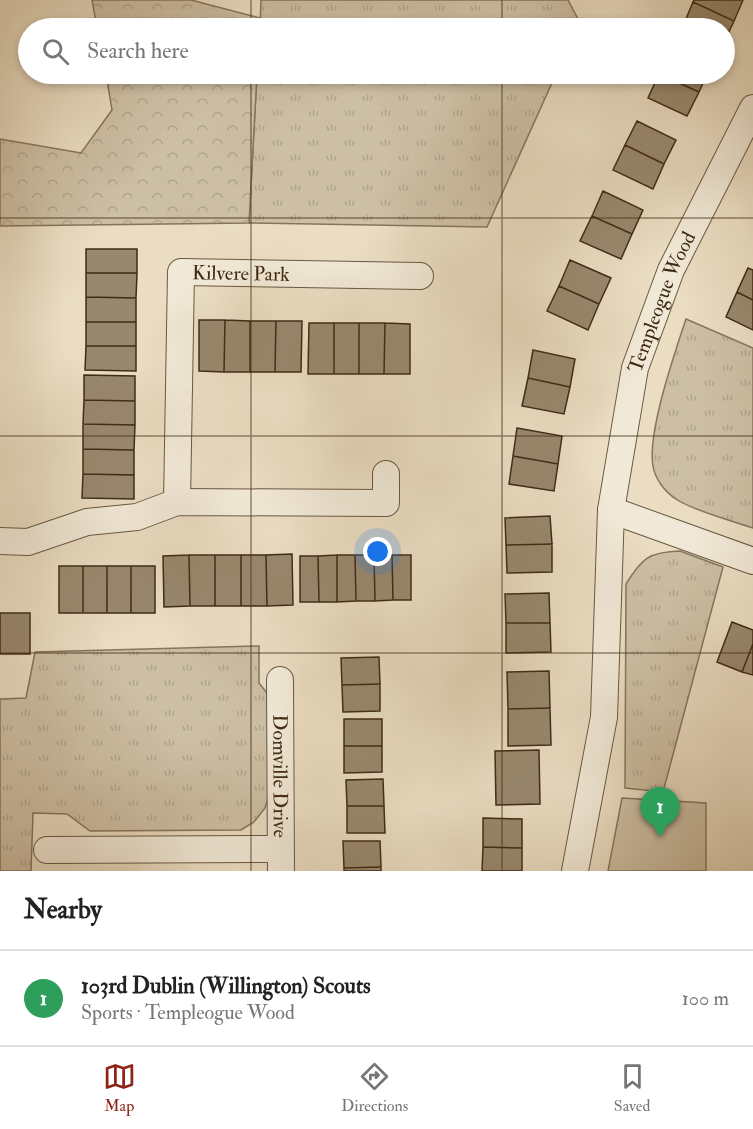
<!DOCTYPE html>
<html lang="en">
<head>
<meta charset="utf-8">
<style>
  :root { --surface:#fff; --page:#f6f6f6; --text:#222; --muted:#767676; --line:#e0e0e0; --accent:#8f2418 }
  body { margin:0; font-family:"IM FELL Double Pica",serif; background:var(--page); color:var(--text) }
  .you { position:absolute; left:378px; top:552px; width:21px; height:21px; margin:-15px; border:4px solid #fff; border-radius:50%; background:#1a73e8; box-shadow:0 0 0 9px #1a73e833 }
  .badge { display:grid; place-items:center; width:39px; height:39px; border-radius:50%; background:var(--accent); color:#fff; font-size:20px; font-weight:700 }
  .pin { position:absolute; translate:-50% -50px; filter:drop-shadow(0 2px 3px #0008) }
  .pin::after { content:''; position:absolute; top:32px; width:21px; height:18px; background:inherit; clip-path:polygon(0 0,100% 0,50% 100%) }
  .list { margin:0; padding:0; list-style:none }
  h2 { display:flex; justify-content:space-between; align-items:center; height:78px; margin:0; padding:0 24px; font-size:26px }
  h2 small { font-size:20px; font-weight:400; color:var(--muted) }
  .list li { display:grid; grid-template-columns:39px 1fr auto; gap:18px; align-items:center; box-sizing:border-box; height:96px; padding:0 24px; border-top:2px solid var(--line) }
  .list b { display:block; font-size:22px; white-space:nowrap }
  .list p { margin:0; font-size:20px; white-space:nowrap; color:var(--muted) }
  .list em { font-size:20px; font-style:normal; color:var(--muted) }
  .icon { flex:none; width:33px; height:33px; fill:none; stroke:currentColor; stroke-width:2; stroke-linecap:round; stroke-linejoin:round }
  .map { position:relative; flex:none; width:753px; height:871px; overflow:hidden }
  .search { position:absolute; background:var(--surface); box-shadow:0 3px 9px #0003; left:18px; right:18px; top:18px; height:66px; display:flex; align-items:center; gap:15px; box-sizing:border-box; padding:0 21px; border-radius:33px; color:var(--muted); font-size:22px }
  .sheet { height:174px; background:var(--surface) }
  nav { display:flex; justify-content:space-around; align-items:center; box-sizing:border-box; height:84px; border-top:2px solid var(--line); background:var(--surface); font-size:16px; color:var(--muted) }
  nav a { display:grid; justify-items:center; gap:3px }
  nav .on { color:var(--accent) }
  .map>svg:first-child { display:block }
</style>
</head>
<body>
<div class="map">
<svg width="753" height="871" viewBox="0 0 753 871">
  <defs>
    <pattern id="grass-tufts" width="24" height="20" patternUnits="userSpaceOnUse" patternTransform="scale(1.5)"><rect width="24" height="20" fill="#cdbfa4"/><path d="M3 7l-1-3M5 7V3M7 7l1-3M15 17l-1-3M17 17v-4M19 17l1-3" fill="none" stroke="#b1a48c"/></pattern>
    <pattern id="forest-crowns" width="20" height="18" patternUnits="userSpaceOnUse" patternTransform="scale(1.5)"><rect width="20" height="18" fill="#cdbfa4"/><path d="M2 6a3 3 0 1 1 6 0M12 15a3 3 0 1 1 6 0" fill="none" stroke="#b1a48c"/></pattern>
  </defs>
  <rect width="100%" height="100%" fill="#eaddc2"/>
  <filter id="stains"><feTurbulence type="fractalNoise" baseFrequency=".00333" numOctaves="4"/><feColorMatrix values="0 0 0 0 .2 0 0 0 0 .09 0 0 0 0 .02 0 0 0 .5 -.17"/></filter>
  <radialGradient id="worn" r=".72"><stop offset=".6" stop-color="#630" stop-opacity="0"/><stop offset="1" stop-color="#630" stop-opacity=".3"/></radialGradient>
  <!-- grass -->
  <path fill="url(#grass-tufts)" stroke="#86755c" stroke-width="1.5" d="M261,0H568L579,21L576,28H260Z
    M257,74H556L487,227L249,223Z
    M686,319L753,348V528C733,521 691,510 676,499C665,492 655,479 653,466C647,433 675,352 686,319Z
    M680,551L723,567L663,792L625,788L626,584C642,558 649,552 680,551Z
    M259,646V683L270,697V792L265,808L254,822L241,830L90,831L67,814L33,813L31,871H0V699L26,698L35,652Z"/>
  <!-- forest -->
  <path fill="url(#forest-crowns)" stroke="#86755c" stroke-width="1.5" d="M92,0H191L260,18V28H97Z
    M106,74H257L249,223L0,226V139L81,153L112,110Z"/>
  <!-- pitch -->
  <path fill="#cdbfa4" stroke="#86755c" stroke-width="1.5" d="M622,798L706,803V871H608Z"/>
  <!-- building -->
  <path fill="#98886e" stroke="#402b14" stroke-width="1.5" d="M694,0H743L734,21L693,2Z
    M693,2L734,21L724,42V28H688L683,26Z
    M659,74L699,92L687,116L648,98Z
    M660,74H707L699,92Z
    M637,121L676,140L664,164L625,145Z
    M625,145L664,164L653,189L613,170Z
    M603,191L643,210L632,234L592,216Z
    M592,216L632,234L621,259L580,241Z
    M86,249H137V273H86Z
    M570,260L611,278L599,304L559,286Z
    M748,268L753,270V300L737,292Z
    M86,273H137L136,298L86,297Z
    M559,286L599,304L588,330L547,311Z
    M737,292L753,300V330L726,317Z
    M86,297L136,298V322H86Z
    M199,320H225L224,372L199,371Z
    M225,320L250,321V372H224Z
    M250,321H276L275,372H250Z
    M276,321H302L301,372H275Z
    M86,322H136V346H86Z
    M309,323H334V374H308Z
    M334,323H359V374H334Z
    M359,323H385L384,374H359Z
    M385,323L410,324V374H384Z
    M86,346H136V371L85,370Z
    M533,350L575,359L570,387L528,378Z
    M84,375L135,376V401L84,400Z
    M528,378L570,387L564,414L522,406Z
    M84,400L135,401V425L83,424Z
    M83,424L135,425L134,450L83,449Z
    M517,428L562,436L558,464L513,456Z
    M83,449L134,450V475L83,474Z
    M513,456L558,464L554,491L509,484Z
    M83,474L134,475V499L82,498Z
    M550,516L552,544L506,545L505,518Z
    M552,544V572L507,573L506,545Z
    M292,554L293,605L267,606L266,555Z
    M189,555H215V606H190Z
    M189,555L190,606L164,607L163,556Z
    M215,555H241V606H215Z
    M241,555H266L267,606H241Z
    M337,555H355L356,601L337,602Z
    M337,555V602H319L318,556Z
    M355,555H374L375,601H356Z
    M374,555H392L393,600L375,601Z
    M392,555H411V600H393Z
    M300,556H318L319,602H300Z
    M59,566H83V613H59Z
    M83,566H107V613H83Z
    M107,566H131V613H107Z
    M131,566H155V613H131Z
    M549,593L550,623H506L505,594Z
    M0,613H30V654H0Z
    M732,622L753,630V644L742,672L717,662Z
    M506,623H550L551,652L506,653Z
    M753,644V675L742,672Z
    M379,657L380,684L342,685L341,658Z
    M549,671L550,708L508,709L507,672Z
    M380,684V711L343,712L342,685Z
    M550,708L551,745L508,746V709Z
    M344,719H382V746H344Z
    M344,746H382V772L344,773Z
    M539,750L540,804L496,805L495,751Z
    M383,779L384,806H347L346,780Z
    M347,806H384L385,833H347Z
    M483,818L522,819V848L483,847Z
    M343,841H380L381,867L344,868Z
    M483,847L522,848V871H482Z
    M381,867V871H344V868Z"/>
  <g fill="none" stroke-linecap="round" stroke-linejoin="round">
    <!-- street casing -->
    <g stroke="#6a5840" stroke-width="28">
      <g id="street">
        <path id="s1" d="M177,502L181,272L420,276"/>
        <path d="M611,510L753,561"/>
        <path d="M0,541L28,542L87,522L137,517L177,502L386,503V474"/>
        <path id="s2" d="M280,680L281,871"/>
        <path d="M47,850L280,849"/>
        <path id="s3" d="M575,871L604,717L611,510L635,368L671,270L753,108"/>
      </g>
    </g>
    <!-- street -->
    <use href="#street" stroke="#f1e9d7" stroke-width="26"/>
  </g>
  <!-- grid -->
  <path fill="none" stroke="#402b14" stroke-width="1.5" stroke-opacity="0.55" d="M251,0V28M502,0V28M251,74V871M502,74V871M0,218H753M0,436H753M0,653H753"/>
  <g text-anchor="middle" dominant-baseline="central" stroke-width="4.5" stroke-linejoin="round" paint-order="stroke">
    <!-- street labels -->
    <g font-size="20" fill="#402b14" stroke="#f1e9d7">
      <text stroke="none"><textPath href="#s1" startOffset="290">Kilvere Park</textPath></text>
      <text stroke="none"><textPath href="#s3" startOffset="579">Templeogue Wood</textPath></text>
      <text stroke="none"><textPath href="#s2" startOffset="96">Domville Drive</textPath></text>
    </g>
  </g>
  <rect width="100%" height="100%" filter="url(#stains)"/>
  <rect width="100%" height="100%" fill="url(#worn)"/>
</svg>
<div class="you"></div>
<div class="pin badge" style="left:660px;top:837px;background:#2e9e5b">1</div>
<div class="search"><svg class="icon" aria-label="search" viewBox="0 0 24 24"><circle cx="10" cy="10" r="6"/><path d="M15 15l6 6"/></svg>Search here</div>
</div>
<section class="sheet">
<h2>Nearby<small></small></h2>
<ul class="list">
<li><span class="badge" style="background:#2e9e5b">1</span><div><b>103rd Dublin (Willington) Scouts</b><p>Sports · Templeogue Wood</p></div><em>100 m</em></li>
</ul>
</section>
<nav>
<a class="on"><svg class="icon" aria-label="map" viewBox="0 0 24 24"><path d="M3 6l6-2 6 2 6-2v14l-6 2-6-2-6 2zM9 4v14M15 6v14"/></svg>Map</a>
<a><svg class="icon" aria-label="directions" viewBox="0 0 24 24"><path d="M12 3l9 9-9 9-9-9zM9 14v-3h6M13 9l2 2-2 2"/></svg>Directions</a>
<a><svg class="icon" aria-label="saved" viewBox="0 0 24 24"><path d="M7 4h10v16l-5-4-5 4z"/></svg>Saved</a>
</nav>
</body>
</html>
